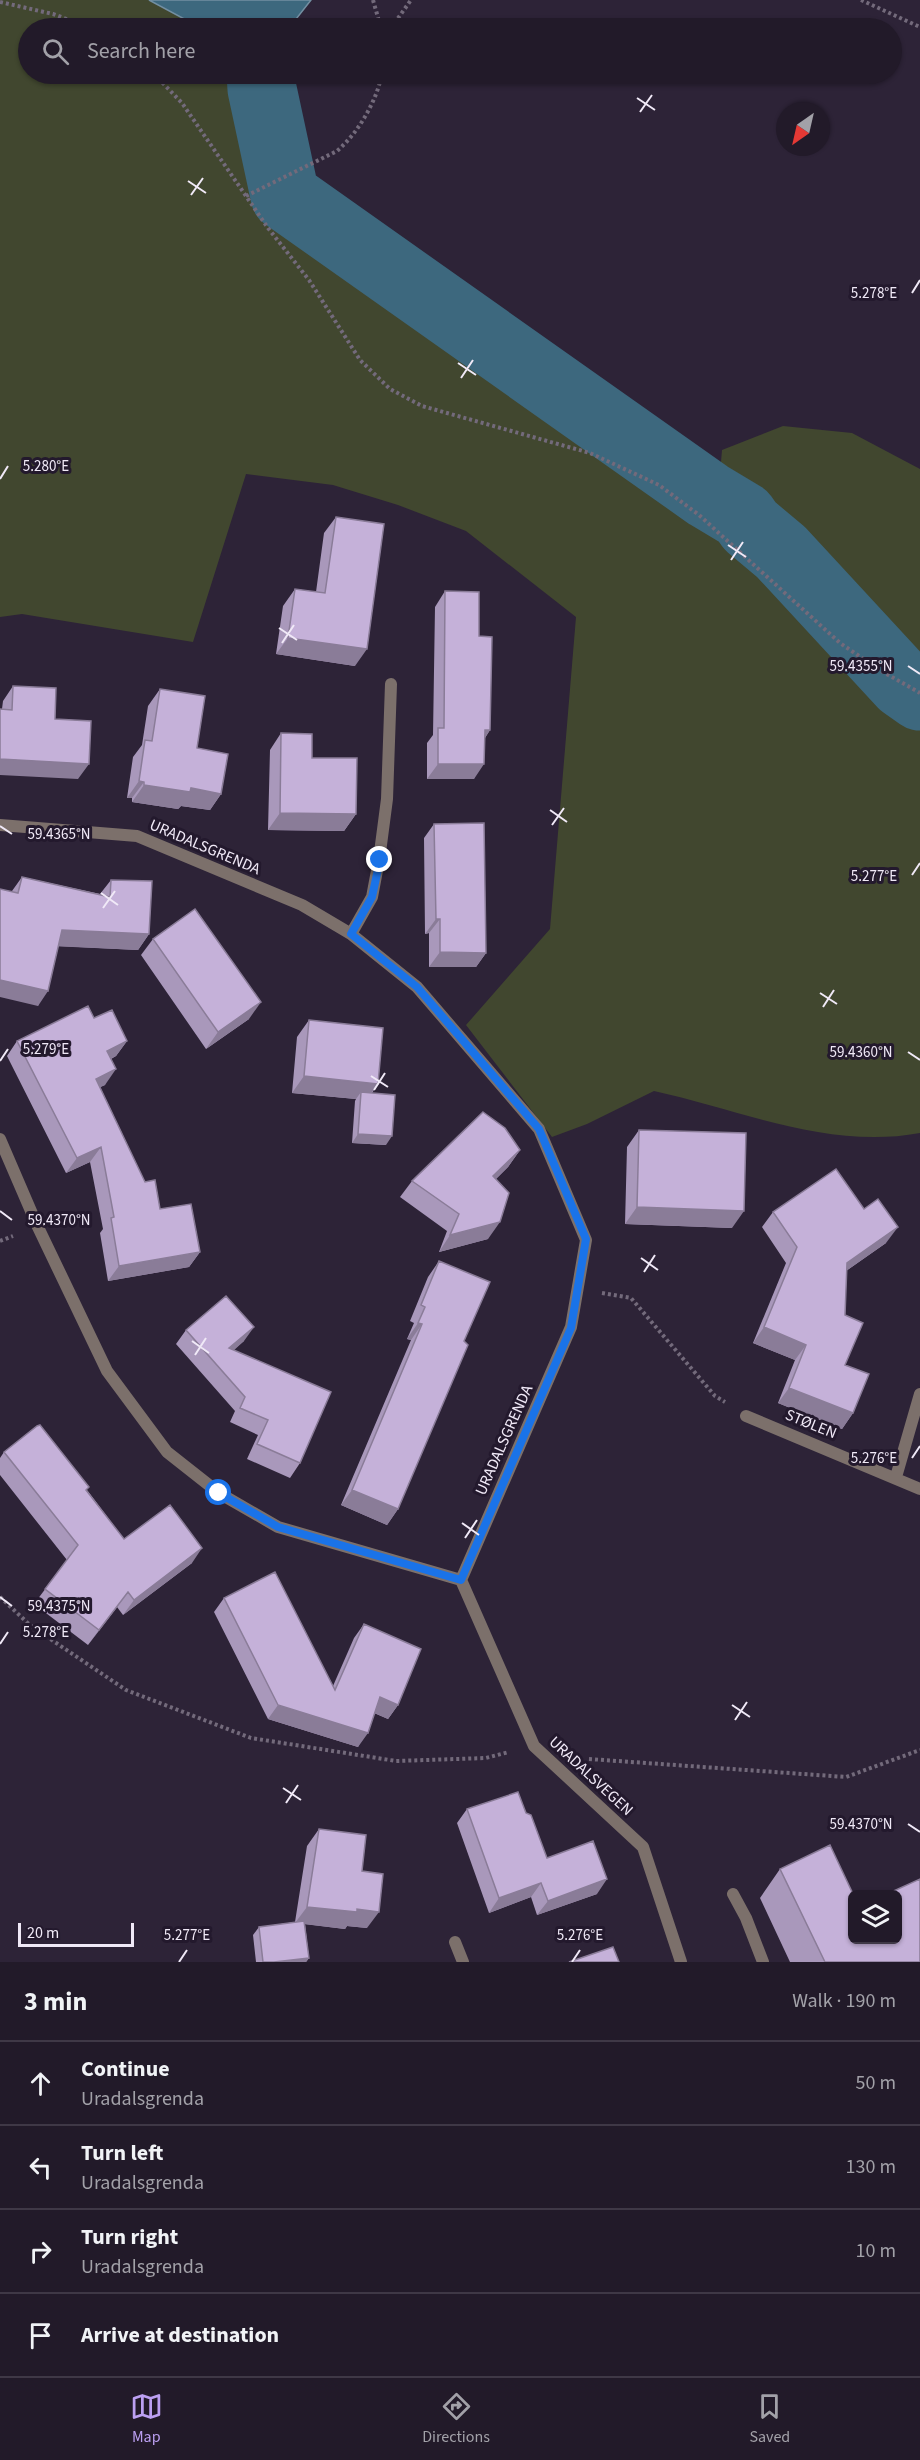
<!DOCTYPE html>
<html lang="en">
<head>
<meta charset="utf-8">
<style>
  :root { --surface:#221a29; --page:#2a2331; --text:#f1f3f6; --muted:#a2a1a8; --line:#3f3846; --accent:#bca0f2 }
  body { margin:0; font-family:"Source Sans 3",sans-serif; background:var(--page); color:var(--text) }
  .controls { position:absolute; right:18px; bottom:18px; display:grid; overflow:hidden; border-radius:9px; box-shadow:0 2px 4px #0004 }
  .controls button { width:54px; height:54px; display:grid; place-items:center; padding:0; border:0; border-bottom:2px solid var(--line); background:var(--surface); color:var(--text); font:30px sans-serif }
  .compass { position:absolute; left:776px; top:102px; width:54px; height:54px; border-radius:50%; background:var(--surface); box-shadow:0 2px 4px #0004; rotate:214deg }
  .scale { position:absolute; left:18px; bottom:15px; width:116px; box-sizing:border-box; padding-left:6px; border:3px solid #f0e9f7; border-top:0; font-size:16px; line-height:21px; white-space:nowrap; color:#f0e9f7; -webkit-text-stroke:4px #23192d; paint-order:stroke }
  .stop { position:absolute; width:18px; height:18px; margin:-14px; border:4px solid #1a73e8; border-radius:50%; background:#fff }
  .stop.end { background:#1a73e8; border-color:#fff; box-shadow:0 2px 6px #0008 }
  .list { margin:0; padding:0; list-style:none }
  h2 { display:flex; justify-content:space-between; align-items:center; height:78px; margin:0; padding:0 24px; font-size:26px }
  h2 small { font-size:20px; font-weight:400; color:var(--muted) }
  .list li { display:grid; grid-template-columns:39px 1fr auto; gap:18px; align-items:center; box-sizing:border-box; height:84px; padding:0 24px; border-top:2px solid var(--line) }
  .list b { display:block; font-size:22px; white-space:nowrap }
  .list p { margin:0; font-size:20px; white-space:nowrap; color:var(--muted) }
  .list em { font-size:20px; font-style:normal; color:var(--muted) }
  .icon { flex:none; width:33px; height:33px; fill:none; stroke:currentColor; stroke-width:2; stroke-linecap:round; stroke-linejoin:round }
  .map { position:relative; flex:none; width:920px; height:1962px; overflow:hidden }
  .search { position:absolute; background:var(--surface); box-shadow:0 2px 4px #0004; left:18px; right:18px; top:18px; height:66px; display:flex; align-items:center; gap:15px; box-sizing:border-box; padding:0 21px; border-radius:33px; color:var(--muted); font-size:22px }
  .sheet { height:414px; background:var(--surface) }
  nav { display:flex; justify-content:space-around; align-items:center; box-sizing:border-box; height:84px; border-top:2px solid var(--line); background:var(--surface); font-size:16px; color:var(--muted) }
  nav a { display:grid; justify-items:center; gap:3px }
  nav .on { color:var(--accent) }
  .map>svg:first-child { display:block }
</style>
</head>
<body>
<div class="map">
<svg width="920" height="1962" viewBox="0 0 920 1962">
  <rect width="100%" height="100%" fill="#2d2337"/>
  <!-- green -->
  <path fill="#41472f" d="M0,0H149L201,28H28V74H261L262,89L285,196L708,494L721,462L722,450L783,426L852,433L920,469V1133C829,1150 741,1110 654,1091L587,1124L552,1137L466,1025L550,929L576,617L466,531L398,505L333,485L246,474L193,642L22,614L0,617Z"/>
  <!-- water -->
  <path fill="#3d687e" stroke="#738fa2" stroke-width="1.5" d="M149,0H311L289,28H201Z"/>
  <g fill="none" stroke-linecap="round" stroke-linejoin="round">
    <!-- river -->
    <path stroke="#3d687e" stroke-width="69" d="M261,74L262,89L285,196L708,495L743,516L750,526L781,552L903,684L920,696"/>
    <!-- path -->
    <path stroke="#736a7b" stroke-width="4" stroke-dasharray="3 3" stroke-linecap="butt" d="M373,0L381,28
      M861,0L920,27
      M0,2L53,14L91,28
      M391,28L411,0
      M154,74L182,103L268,228L309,280L360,360L390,389L422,406L590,453L659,485L699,515L840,643L878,669L920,693
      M246,196L337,151C359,132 376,102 382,74
      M0,1241L13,1236
      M602,1293L631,1298L715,1396L725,1402
      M0,1597L31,1626L126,1690L251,1738L396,1761L486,1758L509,1752
      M589,1759L846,1777L920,1750"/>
    <!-- service -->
    <path stroke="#7c706b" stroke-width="12" d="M733,1894L746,1918L763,1962"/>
    <!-- minor -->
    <path stroke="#7c706b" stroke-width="12" d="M0,825L137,836L302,905L351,934L417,987L539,1129L586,1240L571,1327L461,1580
      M351,934L372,897L379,860L387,799L391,684
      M0,1139L37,1225L107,1371L167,1452L219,1493L278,1527L461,1580
      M746,1416L920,1489
      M896,1477L920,1394
      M461,1580L534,1746L643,1847L681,1962
      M455,1942L463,1962"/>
  </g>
  <!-- wall -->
  <path fill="#a998bb" d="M336,517L355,666L276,654L283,606L295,589L316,592L324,533Z
    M445,591L479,636L490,730L485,738L474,779H427V743L433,735L435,607Z
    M13,686L55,719L78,779L2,709L3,701Z
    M160,689L197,748L221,794L210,810L181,806L178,809L132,802V798H127L133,757L142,745L148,706Z
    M281,733L312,758L356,814L344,831L268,830L270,750Z
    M434,824L486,953L476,967H429V933L425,934L424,838Z
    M22,877L100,894L111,880L149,934L138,950L58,946L38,1006L12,891Z
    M153,939L249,1019L206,1049L141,955Z
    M94,1018L127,1041L116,1056L111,1059L105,1085L100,1087L145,1182L160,1209L200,1252L189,1267L108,1281L100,1233L103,1229L90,1162L66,1173L7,1056L17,1041Z
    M309,1020L378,1084L372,1093L386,1145L352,1143L355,1101L356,1099L292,1093L297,1037Z
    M639,1130L732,1228L625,1224L627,1147Z
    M520,1150L508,1167L496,1179L488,1239L439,1252L447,1231L400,1197L412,1181Z
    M773,1212L886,1243L846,1271L845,1315V1365L853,1413L842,1429L778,1403L795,1360L753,1343L786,1263L762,1227Z
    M439,1261L464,1341L398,1509L387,1525L341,1505L411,1340L407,1339L414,1323L410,1321L428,1277Z
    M186,1330L244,1341L233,1350L300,1463L290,1478L247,1459L258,1435L230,1422L235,1411L176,1344Z
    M4,1452L87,1490L124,1539L192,1563L123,1615L117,1607L88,1645L34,1604L67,1560L0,1475V1458Z
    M224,1598L333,1686L354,1638L364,1624L398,1705L388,1719L374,1713L358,1747L268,1719L214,1612Z
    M467,1809L526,1813L547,1858L597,1894L537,1915L531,1897L489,1913L457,1823Z
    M319,1829L362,1871L367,1928L347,1926L345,1929L305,1924L309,1958L306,1962H256L253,1935L259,1927L295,1922L307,1846Z
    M780,1869L852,1940L920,1962H790L760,1898Z"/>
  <!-- shaded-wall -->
  <path fill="#8a7c98" d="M288,638L367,649L355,666L276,654Z
    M485,730H490L480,745Z
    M0,759L89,764L78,779L0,775Z
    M438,764H484L474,779H427Z
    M139,781L144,782L132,798H127Z
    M144,785L191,788L221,794L210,810L181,806L178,809L132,802Z
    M280,813L356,814L344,831L268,830Z
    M436,919H440L429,933L425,934Z
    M62,930L149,934L138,950L51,946Z
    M440,952L486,953L476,967H429Z
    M0,980L48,991L38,1006L0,997Z
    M261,1002L249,1019L206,1049L218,1032Z
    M127,1041L116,1056L96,1066L107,1051Z
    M116,1069L105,1085L86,1094L96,1079Z
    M304,1076L378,1084L366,1100L361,1092L356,1099L292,1093Z
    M358,1134L392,1136L386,1145L352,1143Z
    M101,1147L90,1162L66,1173L77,1158Z
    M520,1150L508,1167L481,1193L493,1176Z
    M637,1207L744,1211L732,1228L625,1224Z
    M500,1222L488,1239L439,1252L450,1235Z
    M898,1227L886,1243L836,1278L847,1263Z
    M200,1252L189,1267L108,1281L119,1266Z
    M418,1323L422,1324L411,1340L407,1339Z
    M254,1327L244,1341L220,1363L229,1348Z
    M764,1327L806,1345L795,1360L753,1343Z
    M789,1388L853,1413L842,1429L778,1403Z
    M352,1490L398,1509L387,1525L341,1505Z
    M202,1548L192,1563L123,1615L134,1600Z
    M128,1592L117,1607L88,1645L99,1630Z
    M380,1697L398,1705L388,1719L370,1711Z
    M278,1705L368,1733L358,1747L268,1719Z
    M607,1879L597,1894L537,1915L548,1901Z
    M541,1883L531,1897L489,1913L499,1898Z
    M307,1907L357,1909L379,1912L367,1928L347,1926L345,1929L295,1923Z
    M309,1958L306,1962H274Z"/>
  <!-- building -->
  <path fill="#c5b1d9" stroke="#8a7c98" stroke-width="1.5" d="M336,517L384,524L367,649L288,638L295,589L325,593Z
    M445,591L479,592V636L492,637L490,730H485L484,764H438V728H444Z
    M13,686L56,688L55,719L91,721L89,764L0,759V709L12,710Z
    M160,689L205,696L197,748L228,754L221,794L191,788L190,792L144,785V782L139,781L145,740L152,741Z
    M281,733L312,734V758H357L356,814L280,813Z
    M484,823L486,953L440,952V919H436L434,824Z
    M22,877L110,897L111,880L152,881L149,934L62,930L48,991L0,980V889L18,893Z
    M195,909L261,1002L218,1032L153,939Z
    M88,1006L94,1018L112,1010L127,1041L107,1051L116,1069L96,1079L145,1182L155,1180L160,1209L191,1204L200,1252L119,1266L111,1218L114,1217L101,1147L77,1158L17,1041Z
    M309,1020L383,1028L378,1084L304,1076Z
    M361,1092L395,1095L392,1136L358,1134Z
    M483,1112L505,1128L520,1150L493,1176L509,1193L500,1222L450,1235L459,1214L412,1181Z
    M639,1130L746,1133L744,1211L637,1207Z
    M836,1169L864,1209L878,1199L898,1227L847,1263L845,1315L863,1323L845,1365L869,1374L853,1413L789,1388L806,1345L764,1327L797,1247L773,1212Z
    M439,1261L490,1282L464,1341L468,1345L398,1509L352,1490L422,1324L418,1323L425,1307L421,1305Z
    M226,1296L254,1327L229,1348L331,1392L300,1463L257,1444L268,1420L240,1408L245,1397L186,1330Z
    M40,1425L89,1487L86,1490L124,1539L170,1505L202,1548L134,1600L128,1592L99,1630L45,1589L78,1545L4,1452L37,1426Z
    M275,1572L335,1690L364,1624L421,1649L398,1705L380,1697L368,1733L278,1705L224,1598Z
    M518,1792L526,1813L531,1815L547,1858L593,1841L607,1879L548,1901L541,1883L499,1898L467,1809Z
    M319,1829L366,1835L362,1871L383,1874L379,1912L357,1909V1912L307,1907Z
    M830,1845L853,1894L852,1940H897V1894H887L920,1879V1962H825L780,1869Z
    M304,1921L309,1958L274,1962H263L259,1927Z
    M613,1947L619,1962H569Z"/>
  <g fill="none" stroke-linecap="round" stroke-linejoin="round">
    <!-- route -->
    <path stroke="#1a73e8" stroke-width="8" d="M219,1493L278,1527L461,1580L571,1328L586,1239L539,1129L417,987L351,934L372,897L380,860"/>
  </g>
  <!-- ticks -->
  <path fill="none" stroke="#f0e9f7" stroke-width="2" d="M637,98L655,110M640,112L652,95M188,181L206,193M191,195L203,178M912,293L920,280M458,363L476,375M461,378L473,360M0,479L8,466M728,545L746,557M731,560L743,542M279,628L297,640M282,643L294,625M908,666L920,674M550,810L567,822M552,825L564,808M0,826L12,834M912,875L920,863M101,893L118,905M103,908L115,891M820,993L837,1004M823,1007L834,990M908,1052L920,1060M0,1061L8,1049M371,1076L388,1087M374,1090L385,1073M0,1211L12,1220M641,1258L658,1270M644,1272L655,1255M192,1341L209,1353M195,1355L206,1338M912,1458L920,1446M462,1523L479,1535M465,1538L477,1520M0,1597L12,1606M0,1644L8,1632M732,1705L750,1717M735,1720L747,1702M283,1788L301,1800M286,1803L298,1785M908,1824L920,1832M179,1962L187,1950M572,1962L580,1950"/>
  <g text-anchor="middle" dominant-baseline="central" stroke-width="6" stroke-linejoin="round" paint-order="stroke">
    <!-- street labels -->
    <g font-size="16" fill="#f0e9f7" stroke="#23192d">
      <text transform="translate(205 847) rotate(23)">URADALSGRENDA</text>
      <text transform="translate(811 1424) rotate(22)">STØLEN</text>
      <text transform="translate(504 1440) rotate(-66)">URADALSGRENDA</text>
      <text transform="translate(591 1776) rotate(43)">URADALSVEGEN</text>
    </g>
  </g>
  <g font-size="15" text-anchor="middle" fill="#f0e9f7" stroke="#23192d" stroke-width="6" stroke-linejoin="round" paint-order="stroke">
    <text x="874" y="298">5.278°E</text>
    <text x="46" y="471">5.280°E</text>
    <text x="861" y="671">59.4355°N</text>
    <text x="59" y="839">59.4365°N</text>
    <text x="874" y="881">5.277°E</text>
    <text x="46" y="1054">5.279°E</text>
    <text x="861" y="1057">59.4360°N</text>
    <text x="59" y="1225">59.4370°N</text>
    <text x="874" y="1463">5.276°E</text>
    <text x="59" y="1611">59.4375°N</text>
    <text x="46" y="1637">5.278°E</text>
    <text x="861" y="1829">59.4370°N</text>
    <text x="187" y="1940">5.277°E</text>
    <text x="580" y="1940">5.276°E</text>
  </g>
</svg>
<div class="controls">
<button><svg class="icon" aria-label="layers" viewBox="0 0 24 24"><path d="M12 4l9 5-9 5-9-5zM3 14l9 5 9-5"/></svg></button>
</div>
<svg class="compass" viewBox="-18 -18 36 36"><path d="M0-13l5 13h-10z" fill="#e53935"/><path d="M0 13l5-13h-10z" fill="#a2a1a8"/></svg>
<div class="scale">20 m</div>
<div class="stop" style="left:219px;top:1493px"></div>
<div class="stop end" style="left:380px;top:860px"></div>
<div class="search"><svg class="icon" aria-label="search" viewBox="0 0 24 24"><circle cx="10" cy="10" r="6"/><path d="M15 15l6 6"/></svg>Search here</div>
</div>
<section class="sheet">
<h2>3 min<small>Walk · 190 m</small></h2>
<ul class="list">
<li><svg class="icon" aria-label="ahead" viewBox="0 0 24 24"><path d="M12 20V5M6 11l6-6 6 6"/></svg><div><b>Continue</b><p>Uradalsgrenda</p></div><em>50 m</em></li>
<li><svg class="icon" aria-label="left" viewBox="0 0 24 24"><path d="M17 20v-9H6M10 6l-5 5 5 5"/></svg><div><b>Turn left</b><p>Uradalsgrenda</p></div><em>130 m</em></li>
<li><svg class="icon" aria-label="right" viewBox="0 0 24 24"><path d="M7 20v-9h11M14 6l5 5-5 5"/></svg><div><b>Turn right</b><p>Uradalsgrenda</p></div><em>10 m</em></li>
<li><svg class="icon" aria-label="arrive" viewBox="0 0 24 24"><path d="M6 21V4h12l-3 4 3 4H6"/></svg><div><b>Arrive at destination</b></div></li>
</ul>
</section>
<nav>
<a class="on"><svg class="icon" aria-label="map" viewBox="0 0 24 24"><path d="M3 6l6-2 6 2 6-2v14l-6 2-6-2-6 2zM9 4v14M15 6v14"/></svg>Map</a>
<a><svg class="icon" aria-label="directions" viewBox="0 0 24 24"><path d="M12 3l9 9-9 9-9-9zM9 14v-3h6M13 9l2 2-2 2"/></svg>Directions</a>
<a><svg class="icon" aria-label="saved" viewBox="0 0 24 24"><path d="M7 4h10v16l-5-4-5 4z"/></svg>Saved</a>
</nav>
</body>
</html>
